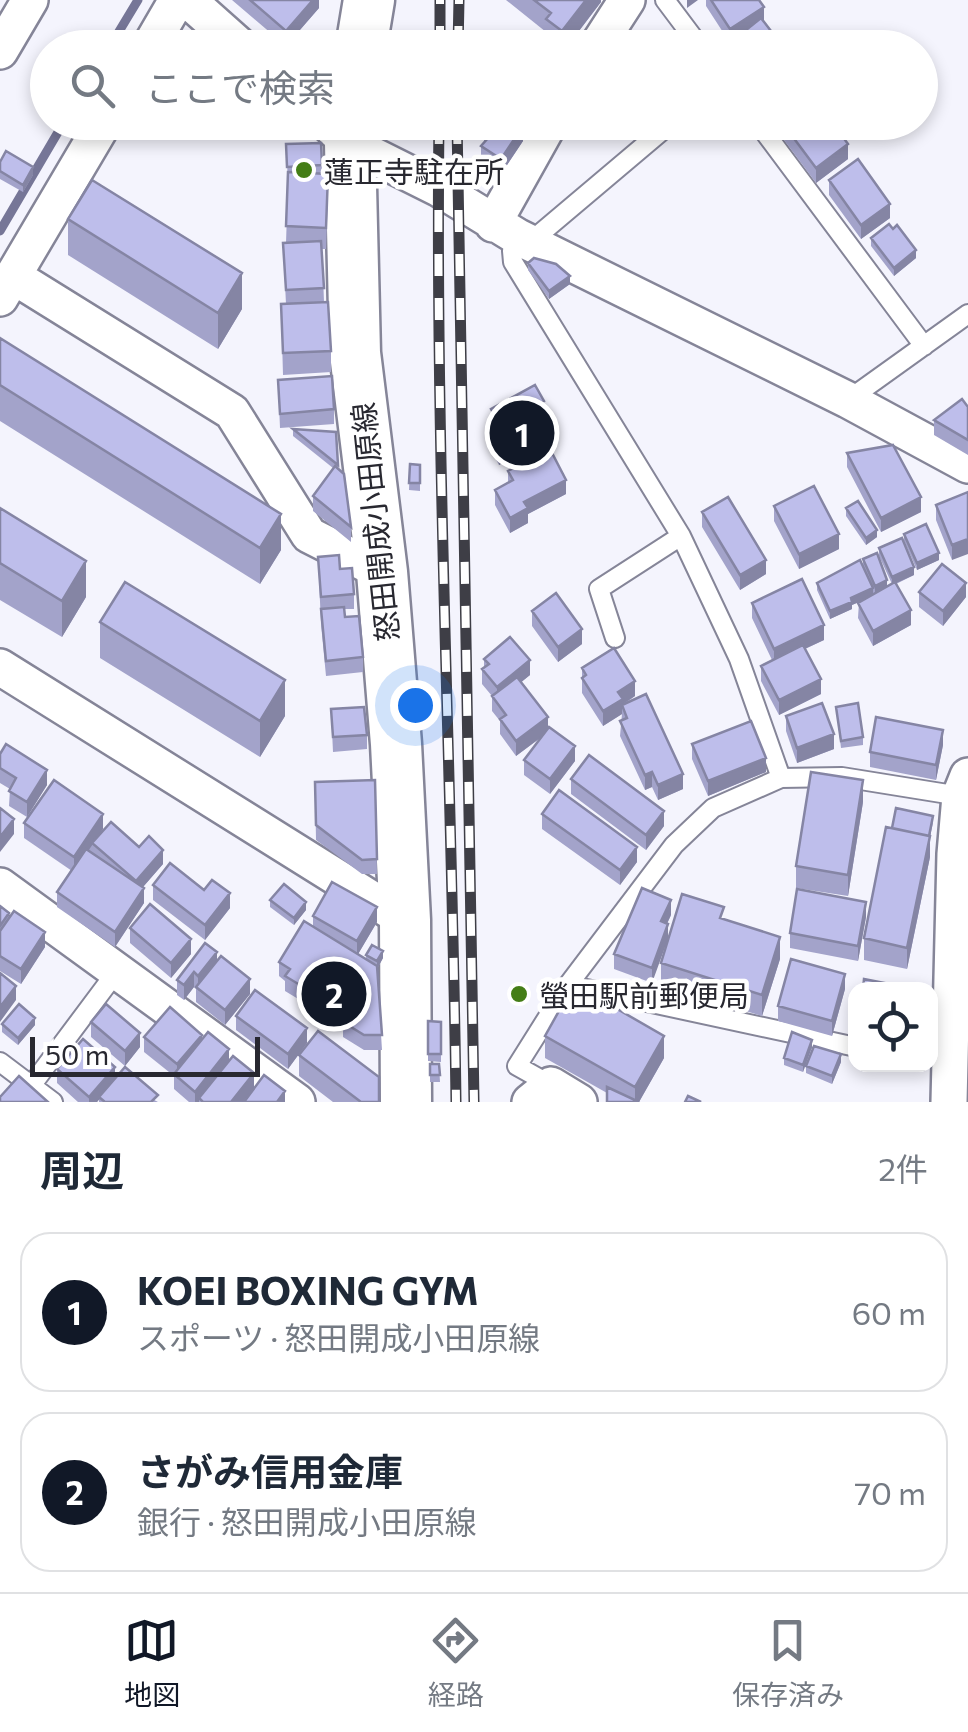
<!DOCTYPE html>
<html lang="ja">
<head>
<meta charset="utf-8">
<style>
  :root { --surface:#fff; --page:#f2f2f3; --text:#1f2937; --muted:#747a83; --line:#e0e1e3; --accent:#111827 }
  body { margin:0; font-family:Commissioner,"Noto Sans JP",sans-serif; background:var(--page); color:var(--text) }
  .controls { position:absolute; right:30px; bottom:30px; display:grid; overflow:hidden; border-radius:20px; box-shadow:0 5px 15px #0003 }
  .controls button { width:90px; height:90px; display:grid; place-items:center; padding:0; border:0; border-bottom:2px solid var(--line); background:var(--surface); color:var(--text); font:50px sans-serif }
  .scale { position:absolute; left:30px; bottom:25px; width:230px; box-sizing:border-box; padding-left:10px; border:5px solid #282830; border-top:0; font-size:28px; line-height:35px; white-space:nowrap; color:#282830; -webkit-text-stroke:8px #fff; paint-order:stroke }
  .you { position:absolute; left:415px; top:705px; width:35px; height:35px; margin:-25px; border:8px solid #fff; border-radius:50%; background:#1a73e8; box-shadow:0 0 0 15px #1a73e833 }
  .badge { display:grid; place-items:center; width:65px; height:65px; border-radius:50%; background:var(--accent); color:#fff; font-size:32px; font-weight:700 }
  .pin { position:absolute; translate:-50% -50%; border:5px solid #fff; box-shadow:0 2px 10px #0006 }
  .list { margin:0; padding:0; list-style:none }
  h2 { display:flex; justify-content:space-between; align-items:center; height:130px; margin:0; padding:0 40px; font-size:42px }
  h2 small { font-size:32px; font-weight:400; color:var(--muted) }
  .list li { display:grid; grid-template-columns:65px 1fr auto; gap:30px; align-items:center; box-sizing:border-box; height:160px; margin:0 20px 20px; padding:0 20px; border:2px solid var(--line); border-radius:30px }
  .list b { display:block; font-size:38px; white-space:nowrap }
  .list p { margin:0; font-size:32px; white-space:nowrap; color:var(--muted) }
  .list em { font-size:32px; font-style:normal; color:var(--muted) }
  .icon { flex:none; width:55px; height:55px; fill:none; stroke:currentColor; stroke-width:2; stroke-linecap:round; stroke-linejoin:round }
  .map { position:relative; flex:none; width:968px; height:1102px; overflow:hidden }
  .search { position:absolute; background:var(--surface); box-shadow:0 5px 15px #0003; left:30px; right:30px; top:30px; height:110px; display:flex; align-items:center; gap:25px; box-sizing:border-box; padding:0 35px; border-radius:55px; color:var(--muted); font-size:38px }
  .sheet { height:490px; background:var(--surface) }
  nav { display:flex; justify-content:space-around; align-items:center; box-sizing:border-box; height:140px; border-top:2px solid var(--line); background:var(--surface); font-size:28px; color:var(--muted) }
  nav a { display:grid; justify-items:center; gap:5px }
  nav .on { color:var(--accent) }
  .map>svg:first-child { display:block }
</style>
</head>
<body>
<div class="map">
<svg width="968" height="1102" viewBox="0 0 968 1102">
  <rect width="100%" height="100%" fill="#f4f4fd"/>
  <g fill="none" stroke-linecap="round" stroke-linejoin="round">
    <!-- stream -->
    <path stroke="#767697" stroke-width="9" d="M109,48L138,0
      M0,231L64,122"/>
    <!-- lane casing -->
    <g stroke="#858598" stroke-width="22">
      <path id="lane" d="M665,0L701,48
        M757,122L924,346
        M518,237L512,251L513,262L681,536L739,659L781,778
        M529,243L664,129
        M848,400L968,314
        M615,638L599,589L681,536
        M568,985L856,1047
        M0,1062L53,1102
        M551,1085L517,1066L568,985L674,845L713,808L781,778L842,777L960,796
        M31,1086L117,971"/>
    </g>
    <!-- street casing -->
    <g stroke="#858598" stroke-width="40">
      <path id="street" d="M188,0L242,48
        M149,48L177,0
        M596,48L627,0
        M0,51L30,0
        M326,122L350,144L438,188L518,237L848,400L968,465
        M493,224L550,122
        M13,276L232,412L309,535L382,572
        M0,298L104,122
        M0,667L405,920
        M0,886L297,1102
        M530,1102L551,1085L579,1102
        M949,1102L955,854L960,796L968,776"/>
    </g>
    <!-- secondary casing -->
    <g stroke="#858598" stroke-width="55">
      <path id="secondary" d="M361,48L369,0
        M352,122L350,144L355,353L382,572L396,744L405,920L406,1102"/>
    </g>
    <!-- lane -->
    <use href="#lane" stroke="#fff" stroke-width="18"/>
    <!-- street -->
    <use href="#street" stroke="#fff" stroke-width="35"/>
    <!-- secondary -->
    <use href="#secondary" stroke="#fff" stroke-width="50"/>
    <!-- rail casing -->
    <g stroke="#3e3e46" stroke-width="11">
      <path id="rail" d="M440,48V0
        M458,48L459,0
        M439,122C435,449 452,776 456,1102
        M457,122L474,1102"/>
    </g>
    <!-- rail -->
    <use href="#rail" stroke="#fff" stroke-width="8" stroke-dasharray="22" stroke-linecap="butt"/>
  </g>
  <!-- wall -->
  <path fill="#a3a3ca" d="M232,0H319V8L286,46Z
    M506,0H601V2L566,48H555L546,41V32Z
    M706,0H759L764,22L784,48H726L730,43L706,6Z
    M484,122H518L523,141L501,174L481,161V146L484,143Z
    M784,125L848,159L816,183L784,140Z
    M321,143L322,174L328,195L326,249H322L324,302L331,351V372L283,375L281,304H286L283,243H286L288,182L286,144Z
    M0,162L33,175L23,192L0,179Z
    M829,180L890,218L861,239L829,195Z
    M68,219L242,309L218,349L68,255Z
    M871,238L916,258L894,276L871,246Z
    M528,263L570,284L549,299L528,270Z
    M0,338L281,550L260,584L0,421Z
    M278,380L334,409V424L280,428Z
    M968,407V455L934,435V420Z
    M491,409L544,413L553,444L539,452L535,445L499,465L490,448V433L495,431L491,424Z
    M293,429L336,432L338,469L351,527V542L313,511V496L333,468L293,436Z
    M847,453L921,512L881,532L847,467Z
    M410,464L420,465V491L409,490Z
    M508,471L566,494L528,514V523L510,533L495,505V490L508,483Z
    M968,492L952,560L936,520V505Z
    M774,506L839,549L799,569L774,521Z
    M0,508L86,597L62,637L0,600Z
    M846,508L877,537L866,545L846,516Z
    M702,512L766,574L740,590L702,527Z
    M904,534L939,560L917,570L904,541Z
    M879,548L914,575L896,584L911,625L873,646L858,618L859,602L852,605V609L830,619L817,590V583L863,566V559L887,587L892,584L879,556Z
    M318,557L340,569L354,594V609H344L345,617L363,657V672L326,676L321,624Z
    M919,592L966,597L943,626L919,607Z
    M752,603L824,640L805,649L821,694L779,715L761,681V666L772,660L752,618Z
    M532,611L582,644L558,662L532,626Z
    M100,622L285,716L260,757L100,658Z
    M484,659L530,675L521,682L548,729L575,761L550,794L524,775V760L543,736L516,756L500,734V721L492,711V696L482,684V669L484,667Z
    M582,668L635,696L623,705L683,789L658,800L652,787L645,790L620,736L622,714L603,726L582,693Z
    M836,707L863,737V745L841,748Z
    M331,709L367,735V749L333,752Z
    M786,716L834,749L797,763L786,731Z
    M692,744L766,772L708,796L692,759Z
    M943,745L936,780L870,767V752Z
    M0,754L47,785L27,817L9,806L10,789L0,783Z
    M571,779L664,826L646,850L571,794Z
    M375,780L377,874H362L316,840L315,782Z
    M863,802L848,896L796,888V866Z
    M542,814L637,862L620,885L542,829Z
    M24,823L103,829L99,834L139,847L163,864L143,887L144,903L115,947L57,907V892L72,871L24,838Z
    M933,823L930,837V857L907,969L864,960V938L892,828Z
    M153,885L230,908L205,940L153,900Z
    M270,900L306,910L294,925L270,907Z
    M0,906L9,917L45,947L21,984L0,971Z
    M671,915L667,924L652,983L614,969V954Z
    M313,916L377,922L358,954L366,959V955L383,958L377,969L382,1050H364L343,1037V1026L285,991V981L279,976V962L313,926Z
    M866,917L858,961L790,948V933Z
    M130,928L191,954L171,978L130,943Z
    M780,959L762,1016L661,985V963Z
    M217,961L250,994L225,1025L196,1002V989L194,987L184,1000L177,995V980Z
    M845,989L832,1036L778,1021V1006Z
    M236,1016L307,1043L288,1069L236,1030Z
    M428,1021L441,1022V1062L428,1061Z
    M91,1022L140,1047L125,1066L91,1037Z
    M2,1024L35,1025L18,1045L2,1032Z
    M545,1036L664,1058L639,1102L607,1093L545,1058Z
    M144,1037L202,1039L229,1060L254,1088L243,1102H189L174,1089V1076L144,1052Z
    M812,1047L803,1072L784,1065V1058Z
    M299,1055L379,1102H333L299,1076Z
    M841,1062L832,1084L806,1073V1066Z
    M430,1064H439L440,1082H430Z
    M57,1069L115,1079L158,1102H99V1099L97,1102H78L57,1083Z"/>
  <!-- shaded-wall -->
  <path fill="#8585a4" d="M313,0H319V8L286,46V31Z
    M586,0H601V2L566,48H562V31Z
    M687,0H698L687,8Z
    M764,7V22L730,44V29Z
    M523,126V141L501,174V159Z
    M848,144V159L816,183V168Z
    M33,167V175L23,192V185Z
    M890,204V218L861,239V225Z
    M916,250V258L894,276V268Z
    M242,273V309L218,349V313Z
    M570,276V284L549,299V291Z
    M553,429V444L539,452V437Z
    M535,430V445L499,465V450Z
    M566,480V494L528,514V523L510,533V518L524,502Z
    M921,497V512L881,532V518Z
    M281,514V550L260,584V548Z
    M877,530V537L866,545V538Z
    M839,534V549L799,569V554Z
    M968,539V554L952,560V545Z
    M939,553V560L917,570V563Z
    M766,560V574L740,590V575Z
    M86,561V597L62,637V601Z
    M914,567V575L892,585V577Z
    M887,580V587L875,593V586Z
    M966,583V597L943,626V611Z
    M873,588V596L852,605V609L830,619V611L851,598Z
    M911,610V625L873,646V631Z
    M824,625V640L774,663V649Z
    M582,629V644L558,662V647Z
    M530,660V675L497,702V687Z
    M821,679V694L779,715V700Z
    M285,680V716L260,757V721Z
    M635,681V696L623,704V708L622,705V714L603,726V711L618,692Z
    M548,717V732L516,756V741Z
    M943,730V745L936,780V765Z
    M834,734V749L797,763V748Z
    M575,746V761L550,794V779Z
    M766,758V772L708,796V781Z
    M47,770V785L27,817V802Z
    M652,772V787L645,790V775Z
    M683,774V789L658,800V785Z
    M863,780V802L848,896V875Z
    M664,811V826L646,850V835Z
    M103,814V829L74,872V857Z
    M933,816L930,837V857L907,969V948Z
    M14,819V834L0,852V837Z
    M637,847V862L620,885V870Z
    M163,850V864L136,895V881Z
    M144,888V903L115,947V932Z
    M230,893V908L205,940V925Z
    M671,900V915L661,936V921Z
    M306,902V910L294,925V918Z
    M866,902V917L858,961V946Z
    M377,907V922L357,956V941Z
    M668,924V939L652,983V968Z
    M45,932V947L21,984V969Z
    M780,937V959L762,1016V995Z
    M191,939V954L171,978V963Z
    M383,951V958L377,969V961Z
    M217,952V967L198,991V976Z
    M194,972V987L184,1000V985Z
    M845,974V989L832,1036V1021Z
    M250,979V994L225,1025V1010Z
    M16,986V1000L0,1022V1007Z
    M35,1018V1025L18,1045V1038Z
    M307,1028V1043L288,1069V1054Z
    M140,1033V1047L125,1066V1051Z
    M202,1035V1050L177,1079V1064Z
    M664,1036V1058L639,1102H635V1087Z
    M812,1040V1047L803,1072V1065Z
    M229,1049V1064L199,1098V1102H195V1092Z
    M841,1054V1062L832,1084V1076Z
    M115,1067V1082L97,1102H89V1097Z
    M254,1073V1088L243,1102H231Z
    M285,1091V1102H277Z"/>
  <!-- building -->
  <path fill="#bebeeb" stroke="#8585a4" stroke-width="2.5" d="M250,0H313L286,31Z
    M534,0H586L562,31L546,19L551,13Z
    M711,0H759L764,7L730,29Z
    M761,18L784,48H727L726,46Z
    M487,122H518L523,126L501,159L481,146L488,138L484,134L488,129L484,126Z
    M787,122H832L848,144L816,168L784,125Z
    M321,143L322,165L287,167L286,144Z
    M6,151L33,167L23,185L0,171V162Z
    M858,159L890,204L861,225L829,180Z
    M288,172L328,174L326,228L286,226Z
    M92,180L242,273L218,313L68,219Z
    M889,224L893,229L897,225L916,250L894,268L871,238Z
    M321,241L324,288L286,290L283,243Z
    M534,258L556,264L570,276L549,291L528,263Z
    M328,302L331,351L283,353L281,304Z
    M0,338L281,514L260,548L0,385Z
    M332,376L334,409L280,414L278,380Z
    M535,385L544,401L539,404L553,429L539,437L535,430L499,450L490,433L501,427L491,409Z
    M962,399L968,407V440L934,420Z
    M293,429L336,432L338,465Z
    M893,445L921,497L881,518L847,453Z
    M550,449L566,480L524,502L528,508L510,518L495,490L513,480L508,471Z
    M410,464L420,465V483H409Z
    M335,466L344,474L351,527L313,496Z
    M814,486L839,534L799,554L774,506Z
    M968,492V539L952,545L936,505Z
    M728,497L766,560L740,575L702,512Z
    M858,501L877,530L866,538L846,508Z
    M0,508L86,561L62,601L0,563Z
    M926,524L939,553L917,563L904,534Z
    M902,538L914,567L892,577L879,548Z
    M877,553L887,580L875,586L863,559Z
    M339,555L340,569L352,568L354,594L321,597L318,557Z
    M860,560L873,588L851,598L852,602L830,611L817,583Z
    M942,564L966,583L943,611L919,592Z
    M802,579L824,625L774,649L752,603Z
    M125,582L285,680L260,721L100,622Z
    M895,582L911,610L873,631L858,603Z
    M556,593L582,629L558,647L532,611Z
    M344,607L345,617L359,616L363,657L326,661L321,609Z
    M510,637L530,660L497,687L482,669L489,664L484,659Z
    M803,645L821,679L779,700L761,666Z
    M614,648L635,681L618,692L623,699L603,711L582,678L586,675L582,668Z
    M517,677L548,717L516,741L500,719L506,715L492,696Z
    M646,694L683,774L658,785L652,772L645,775L620,721L627,718L622,705Z
    M822,703L834,734L797,748L786,716Z
    M858,703L863,737L841,741L836,707Z
    M364,707L367,735L333,737L331,709Z
    M876,717L943,730L936,765L870,752Z
    M751,721L766,758L708,781L692,744Z
    M549,727L575,746L550,779L524,760Z
    M6,744L47,770L27,802L9,791L16,778L0,768V754Z
    M589,755L664,811L646,835L571,779Z
    M811,772L863,780L848,875L796,866Z
    M54,780L103,814L74,857L24,823Z
    M375,780L377,859L362,860L316,825L315,782Z
    M559,790L637,847L620,870L542,814Z
    M0,808L14,819L0,837Z
    M896,808L933,816L929,836L892,828Z
    M111,822L139,847L149,836L163,850L136,881L92,843Z
    M886,827L930,836L907,948L864,938Z
    M86,849L144,888L115,932L57,892Z
    M170,863L204,890L212,880L230,893L205,925L153,885Z
    M332,882L377,907L357,941L313,916Z
    M284,884L306,902L294,918L270,900Z
    M642,888L671,900L661,921L668,924L652,968L614,954Z
    M797,889L866,902L858,946L790,933Z
    M682,894L724,907L720,918L780,937L762,995L661,963Z
    M150,904L191,939L171,963L130,928Z
    M0,906L9,913L0,926Z
    M14,911L45,932L21,969L0,956V931Z
    M304,921L377,966L382,1035H364L343,1022L348,1014L285,976L290,969L279,962Z
    M205,943L217,952L198,976L194,972L184,985L177,980Z
    M372,945L383,951L377,961L366,955Z
    M221,956L250,979L225,1010L196,987Z
    M791,959L845,974L832,1021L778,1006Z
    M0,973L16,986L0,1007Z
    M864,979L920,990H863Z
    M574,984L664,1036L635,1087L545,1036Z
    M255,990L307,1028L288,1054L236,1016Z
    M19,1004L35,1018L18,1038L2,1024Z
    M106,1004L140,1033L125,1051L91,1022Z
    M170,1007L202,1035L177,1064L144,1037Z
    M428,1021L441,1022V1054H428Z
    M318,1031L379,1077V1102H361L299,1055Z
    M208,1032L229,1049L195,1092L174,1074Z
    M792,1032L812,1040L803,1065L784,1058Z
    M83,1039L115,1067L89,1097L57,1069Z
    M814,1046L841,1054L832,1076L806,1066Z
    M233,1056L254,1073L231,1102H203L199,1098Z
    M430,1064H439L440,1075H430Z
    M125,1067L158,1095L151,1102H105L99,1097Z
    M264,1075L285,1091L277,1102H244Z
    M19,1076L48,1102H0V1097Z
    M607,1087L639,1102H607Z
    M688,1096L701,1102H685Z"/>
  <!-- markers -->
  <g fill="#447d16" stroke="#fff" stroke-width="4">
    <circle cx="304" cy="170" r="10"/>
    <circle cx="519" cy="994" r="10"/>
  </g>
  <g text-anchor="middle" dominant-baseline="central" stroke-width="9" stroke-linejoin="round" paint-order="stroke">
    <!-- poi labels -->
    <g font-size="30" fill="#282830" stroke="#fff" text-anchor="start">
      <text x="324" y="170">蓮正寺駐在所</text>
      <text x="539" y="994">螢田駅前郵便局</text>
    </g>
    <!-- street labels -->
    <g font-size="30" fill="#282830" stroke="#fff">
      <text transform="translate(374 522) rotate(-96)">怒田開成小田原線</text>
    </g>
  </g>
</svg>
<div class="controls">
<button><svg class="icon" aria-label="locate" viewBox="0 0 24 24"><circle cx="12" cy="12" r="6"/><path d="M12 2v4M12 18v4M2 12h4M18 12h4"/></svg></button>
</div>
<div class="scale">50 m</div>
<div class="you"></div>
<div class="pin badge" style="left:522px;top:433px">1</div>
<div class="pin badge" style="left:334px;top:994px">2</div>
<div class="search"><svg class="icon" aria-label="search" viewBox="0 0 24 24"><circle cx="10" cy="10" r="6"/><path d="M15 15l6 6"/></svg>ここで検索</div>
</div>
<section class="sheet">
<h2>周辺<small>2件</small></h2>
<ul class="list">
<li><span class="badge">1</span><div><b>KOEI BOXING GYM</b><p>スポーツ · 怒田開成小田原線</p></div><em>60 m</em></li>
<li><span class="badge">2</span><div><b>さがみ信用金庫</b><p>銀行 · 怒田開成小田原線</p></div><em>70 m</em></li>
</ul>
</section>
<nav>
<a class="on"><svg class="icon" aria-label="map" viewBox="0 0 24 24"><path d="M3 6l6-2 6 2 6-2v14l-6 2-6-2-6 2zM9 4v14M15 6v14"/></svg>地図</a>
<a><svg class="icon" aria-label="directions" viewBox="0 0 24 24"><path d="M12 3l9 9-9 9-9-9zM9 14v-3h6M13 9l2 2-2 2"/></svg>経路</a>
<a><svg class="icon" aria-label="saved" viewBox="0 0 24 24"><path d="M7 4h10v16l-5-4-5 4z"/></svg>保存済み</a>
</nav>
</body>
</html>
